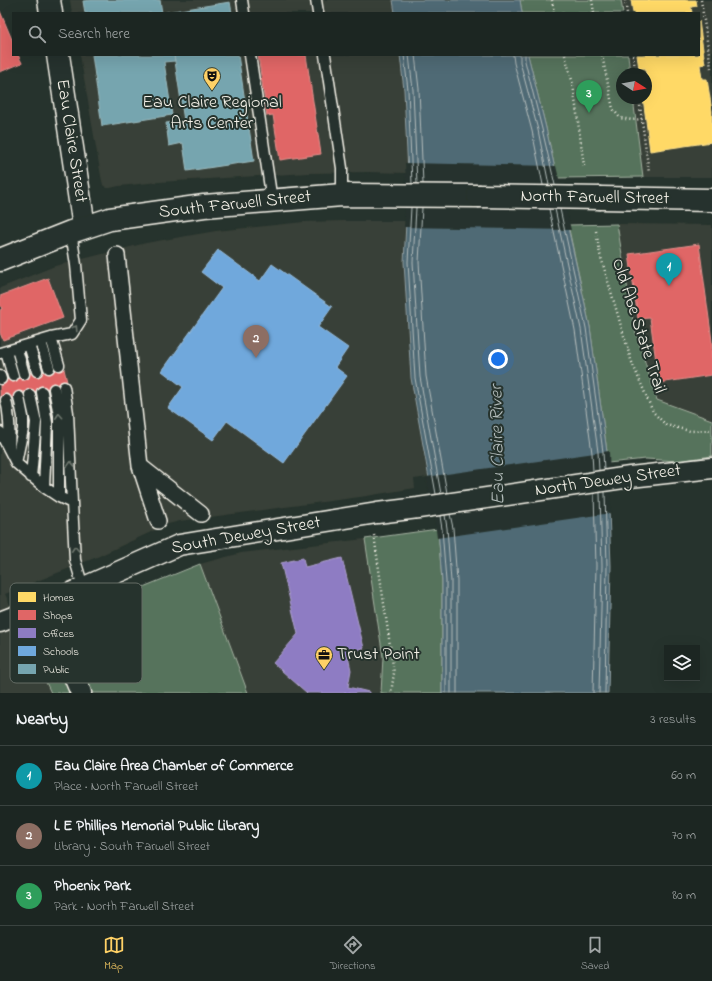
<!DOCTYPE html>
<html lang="en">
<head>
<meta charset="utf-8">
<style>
  :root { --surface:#1c2622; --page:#252e2a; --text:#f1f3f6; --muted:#a0a5a5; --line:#3a4340; --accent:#ffd166 }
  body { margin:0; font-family:"Indie Flower",sans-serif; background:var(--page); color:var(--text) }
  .controls { position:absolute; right:12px; bottom:12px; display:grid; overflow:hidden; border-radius:0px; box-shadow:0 4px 16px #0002 }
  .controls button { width:36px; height:36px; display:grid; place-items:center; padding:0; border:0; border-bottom:1px solid var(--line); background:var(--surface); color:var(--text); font:20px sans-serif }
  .compass { position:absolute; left:616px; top:68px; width:36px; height:36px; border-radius:50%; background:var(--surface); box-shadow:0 4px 16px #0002; rotate:101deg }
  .you { position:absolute; left:498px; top:359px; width:14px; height:14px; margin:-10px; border:3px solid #fff; border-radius:50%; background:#1a73e8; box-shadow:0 0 0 6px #1a73e833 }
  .badge { display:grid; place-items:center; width:26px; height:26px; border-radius:50%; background:var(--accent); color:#fff; font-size:13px; font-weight:700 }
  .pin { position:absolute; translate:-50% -33px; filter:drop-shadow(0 1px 2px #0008) }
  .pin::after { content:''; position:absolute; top:21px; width:14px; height:12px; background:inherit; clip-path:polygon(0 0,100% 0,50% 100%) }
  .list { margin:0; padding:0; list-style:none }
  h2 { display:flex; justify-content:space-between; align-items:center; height:52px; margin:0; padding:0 16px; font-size:17px }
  h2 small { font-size:13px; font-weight:400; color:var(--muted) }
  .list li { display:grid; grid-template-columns:26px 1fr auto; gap:12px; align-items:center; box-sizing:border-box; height:60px; padding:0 16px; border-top:1px solid var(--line) }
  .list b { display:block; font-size:15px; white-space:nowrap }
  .list p { margin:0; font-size:13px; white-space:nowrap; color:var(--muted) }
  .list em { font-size:13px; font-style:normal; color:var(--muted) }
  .icon { flex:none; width:22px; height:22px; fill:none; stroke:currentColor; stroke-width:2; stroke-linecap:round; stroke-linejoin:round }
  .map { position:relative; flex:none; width:712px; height:693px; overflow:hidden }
  .search { position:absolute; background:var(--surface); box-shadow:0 4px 16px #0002; left:12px; right:12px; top:12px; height:44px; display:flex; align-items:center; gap:10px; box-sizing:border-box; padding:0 14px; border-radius:0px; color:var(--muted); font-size:15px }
  .sheet { height:232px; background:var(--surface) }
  nav { display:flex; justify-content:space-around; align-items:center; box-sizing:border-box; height:56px; border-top:1px solid var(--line); background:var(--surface); font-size:11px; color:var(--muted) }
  nav a { display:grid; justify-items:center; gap:2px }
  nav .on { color:var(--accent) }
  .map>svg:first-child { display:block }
</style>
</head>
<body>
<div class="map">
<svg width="712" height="693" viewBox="0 0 712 693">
  <rect width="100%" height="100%" fill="#26332d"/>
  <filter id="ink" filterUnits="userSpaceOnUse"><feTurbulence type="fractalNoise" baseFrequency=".025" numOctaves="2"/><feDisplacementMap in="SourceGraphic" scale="8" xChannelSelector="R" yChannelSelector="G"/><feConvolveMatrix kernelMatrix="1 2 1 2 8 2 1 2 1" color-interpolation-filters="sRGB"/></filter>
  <g filter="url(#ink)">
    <!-- built -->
    <path fill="#394037" d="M70,0H393L395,13H72Z
      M621,0H712V177H643L633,98H646V74H630L628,55H699V13H623Z
      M80,55H400L404,90L408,173L368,172L308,173L159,182L119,186L110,188H107L103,185L101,176Z
      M345,221H406L404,262L411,378L428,477L414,479L415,488L360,497L180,521L168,524L97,557L5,594L51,693H0V288L55,266L146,243L216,231L304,222Z
      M617,224L712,225V420L657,400L634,327Z
      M365,539L383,657L381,693H248L200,564L241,553Z"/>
    <!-- green -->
    <path fill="#56735b" stroke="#a5b2a2" d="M520,0H621L623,13H522Z
      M528,55H628L630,74H622V98H633L643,177L557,178L546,128Z
      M617,224L634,327L657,400L712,420V456L678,461L646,459L608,463L607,452L590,327L568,225Z
      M438,529L442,581V693H381L383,657L365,539Z
      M200,564L248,693H51L24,635Z"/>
    <!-- water -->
    <path fill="#506a75" stroke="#92a0a3" d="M393,0H520L522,13H395Z
      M400,55H528L546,128L590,327L607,452L611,566L608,693H442V581L438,529L411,378L404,262L408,183V173L404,90Z"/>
    <!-- pier -->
    <path fill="#26332d" d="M405,163L556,166L571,230L404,227L406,183Z
      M609,451L611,513L437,538L436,530L426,477Z"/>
    <!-- homes -->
    <path fill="#ffd966" stroke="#fce08d" d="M631,0H696L697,6L691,7L692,13H633Z
      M699,21L705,64L700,65L702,79H707L712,111V142L650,151L643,98H646V84H647L646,74L645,68L639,69L637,55H699Z"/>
    <!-- shops -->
    <path fill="#e06666" stroke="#e6908d" d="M0,11L13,42V55H18L22,63L0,72Z
      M258,55H306L321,154L280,160L273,115L267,116Z
      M699,244L712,341V375L659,383L650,318L638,319L629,254Z
      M48,278L63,318L3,340L0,333V310L2,309L0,304V296Z
      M63,365L68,386L0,402V380Z"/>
    <!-- offices -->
    <path fill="#8e7cc3" stroke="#ad9fce" d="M303,558L305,567L342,558L364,648L347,652L351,670L348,687L369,692V693H307L273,663L298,634L281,563Z"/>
    <!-- schools -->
    <path fill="#6fa8dc" stroke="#97bee0" d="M218,250L260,281L272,264L332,307L318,327L348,348L335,367L347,376L284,463L227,421L213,440L168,408L183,387L162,371L222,288L201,272Z"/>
    <!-- public -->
    <path fill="#76a5af" stroke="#9cbcc0" d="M91,0H160L162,13L167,12L168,13H85L83,1Z
      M230,2L232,13H168L167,12Z
      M92,55H174L175,61L164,62L172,115L102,126Z
      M174,55H238L254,161L187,171L183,143L169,146L166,123L184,121Z"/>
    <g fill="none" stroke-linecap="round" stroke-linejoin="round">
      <!-- shore -->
      <path stroke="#b2bbba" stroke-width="1" d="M404,55L408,90L412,184
        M409,55L413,90L417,184
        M415,55L419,89L423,184
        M513,55L514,63L532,131L543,185
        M520,55V62L538,130L549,185
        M525,55V61L542,129L555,185
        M411,208L408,262L415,378L436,494
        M416,208L413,262L420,377L441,494
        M422,208L419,262L426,376L447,493
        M549,209L575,330L592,453L593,471
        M555,209L581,329L598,452L599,470
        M560,209L586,328L603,452L604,470
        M450,514L453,528L457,581V693
        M445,515L447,528L451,581V693
        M440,516L442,529L446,581V693
        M593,693L596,566L594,493
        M599,693L602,566L600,493
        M605,693L607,566L605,492"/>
      <!-- service casing -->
      <g stroke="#f4f1e8" stroke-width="13">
        <path id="service" d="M242,0L244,13
          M316,0L318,13
          M250,55L272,201
          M325,55L342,168V195
          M51,338L59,365
          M41,342L49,368
          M29,345L37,371
          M17,349L24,374
          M6,352L13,376
          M0,353L51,338L72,334L81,320L76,265L71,232
          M0,376L1,379
          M64,387L68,413L72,503
          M54,389L59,415V497
          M42,392L47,423L44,487
          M30,395L36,422L31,477
          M6,400C10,418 10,431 9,448
          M0,432L16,463L44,487L59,497L72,503L75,560L83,587
          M16,463L23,429V417L19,397"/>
      </g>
      <!-- pedestrian casing -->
      <g stroke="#f4f1e8" stroke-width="18">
        <path id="pedestrian" d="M117,255L140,466L158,521
          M140,466L201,514"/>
      </g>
      <!-- minor casing -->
      <g stroke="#f4f1e8" stroke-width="23">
        <path id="minor" d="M44,605L81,693
          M0,622L44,605L179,545L377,513L418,508L630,477L712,468"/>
      </g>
      <!-- tertiary casing -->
      <g stroke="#f4f1e8" stroke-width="25">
        <path id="tertiary" d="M49,0L51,13
          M58,55L84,227"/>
      </g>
      <!-- secondary casing -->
      <g stroke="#f4f1e8" stroke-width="25">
        <path id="secondary" d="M601,198L712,200
          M0,260L71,232L110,219L204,206L342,195L478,196"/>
      </g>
      <!-- path -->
      <path stroke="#f4f1e8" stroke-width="2.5" stroke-dasharray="1 3" stroke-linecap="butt" d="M552,0L554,13
        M592,0L594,13
        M625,0L627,13
        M701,0L711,68
        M565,55L573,84L584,166
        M602,55L613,109L620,118L632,120L642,119
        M633,55L636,74
        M639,98L649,173
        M596,231L600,254L631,360L653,412L666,425L690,431L712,430
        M374,535L394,673L391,693"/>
      <!-- service -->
      <use href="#service" stroke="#26332d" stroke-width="10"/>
      <!-- pedestrian -->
      <use href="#pedestrian" stroke="#26332d" stroke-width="15"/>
      <!-- minor -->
      <use href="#minor" stroke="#26332d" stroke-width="20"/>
      <!-- tertiary -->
      <use href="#tertiary" stroke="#26332d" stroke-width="22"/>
      <!-- secondary -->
      <use href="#secondary" stroke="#26332d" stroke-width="22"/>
      <!-- secondary-bridge casing -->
      <g stroke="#f4f1e8" stroke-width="25" stroke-linecap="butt">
        <path id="secondary-bridge" d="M478,196L601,198"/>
      </g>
      <!-- secondary-bridge -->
      <use href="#secondary-bridge" stroke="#26332d" stroke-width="22"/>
    </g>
    <!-- one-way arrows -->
    <defs><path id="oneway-chevron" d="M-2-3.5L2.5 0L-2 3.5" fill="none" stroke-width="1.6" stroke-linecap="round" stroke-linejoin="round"/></defs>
    <g stroke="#6e766e">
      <use href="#oneway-chevron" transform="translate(75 328) rotate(-57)"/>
      <use href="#oneway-chevron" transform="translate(59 416) rotate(-94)"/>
      <use href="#oneway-chevron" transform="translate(71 464) rotate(-92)"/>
      <use href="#oneway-chevron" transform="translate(75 549) rotate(-93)"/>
    </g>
  </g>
  <!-- icons -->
  <defs>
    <g id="theatre-pin" transform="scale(0.9)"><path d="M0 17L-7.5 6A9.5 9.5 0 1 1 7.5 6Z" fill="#ffd166" stroke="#26332d"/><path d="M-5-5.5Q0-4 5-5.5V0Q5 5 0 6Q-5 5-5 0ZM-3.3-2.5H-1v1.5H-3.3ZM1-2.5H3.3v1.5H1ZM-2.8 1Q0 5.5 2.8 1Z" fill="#111"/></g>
    <g id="office-pin" transform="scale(0.9)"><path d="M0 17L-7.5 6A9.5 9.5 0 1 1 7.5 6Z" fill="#ffd166" stroke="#26332d"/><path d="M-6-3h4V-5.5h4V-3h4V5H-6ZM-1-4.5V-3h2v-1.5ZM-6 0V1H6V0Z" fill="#111"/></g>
  </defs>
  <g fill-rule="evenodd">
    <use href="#theatre-pin" x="212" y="76"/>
    <use href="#office-pin" x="324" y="655"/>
  </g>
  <g text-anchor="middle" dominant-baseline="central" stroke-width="4" stroke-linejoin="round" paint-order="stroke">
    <!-- poi labels -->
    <g font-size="18" fill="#f4f1e8" stroke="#26332d">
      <text x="212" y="103">Eau Claire Regional<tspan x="212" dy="21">Arts Center</tspan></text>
      <text x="337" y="655" text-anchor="start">Trust Point</text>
    </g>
    <!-- street labels -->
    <g font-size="18" fill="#f4f1e8" stroke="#26332d">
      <text transform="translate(71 141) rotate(81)">Eau Claire Street</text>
      <text transform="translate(595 198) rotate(1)">North Farwell Street</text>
      <text transform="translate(235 205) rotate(-6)">South Farwell Street</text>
      <text transform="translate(638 326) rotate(72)">Old Abe State Trail</text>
      <text transform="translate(608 481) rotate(-8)">North Dewey Street</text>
      <text transform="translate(246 536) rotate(-10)">South Dewey Street</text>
    </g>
    <!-- water labels -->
    <g font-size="19" font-style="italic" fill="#b2bbba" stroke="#26332d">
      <text transform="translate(498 445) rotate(-91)">Eau Claire River</text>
    </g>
  </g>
  <!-- legend -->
  <rect x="10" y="583" width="132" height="100" rx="6" fill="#26332d" stroke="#646c65" stroke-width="1"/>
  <rect x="18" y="592" width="18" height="10" fill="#ffd966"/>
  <rect x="18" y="610" width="18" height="10" fill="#e06666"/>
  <rect x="18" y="628" width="18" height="10" fill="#8e7cc3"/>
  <rect x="18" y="646" width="18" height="10" fill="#6fa8dc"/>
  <rect x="18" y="664" width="18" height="10" fill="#76a5af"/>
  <g font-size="11" fill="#f4f1e8">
    <text x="43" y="601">Homes</text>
    <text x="43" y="619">Shops</text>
    <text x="43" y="637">Offices</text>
    <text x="43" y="655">Schools</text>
    <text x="43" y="673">Public</text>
  </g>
</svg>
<div class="controls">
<button><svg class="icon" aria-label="layers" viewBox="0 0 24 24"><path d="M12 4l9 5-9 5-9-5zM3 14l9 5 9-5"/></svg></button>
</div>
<svg class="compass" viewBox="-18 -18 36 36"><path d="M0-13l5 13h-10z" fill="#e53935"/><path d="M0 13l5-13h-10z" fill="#a0a5a5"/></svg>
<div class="you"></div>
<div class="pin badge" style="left:669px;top:286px;background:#0f9aa8">1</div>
<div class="pin badge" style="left:256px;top:358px;background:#8d6e63">2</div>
<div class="pin badge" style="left:589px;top:113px;background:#2e9e5b">3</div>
<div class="search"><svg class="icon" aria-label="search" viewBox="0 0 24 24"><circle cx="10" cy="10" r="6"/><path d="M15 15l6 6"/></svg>Search here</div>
</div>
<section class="sheet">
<h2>Nearby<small>3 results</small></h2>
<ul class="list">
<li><span class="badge" style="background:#0f9aa8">1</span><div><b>Eau Claire Area Chamber of Commerce</b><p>Place · North Farwell Street</p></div><em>60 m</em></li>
<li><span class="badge" style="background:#8d6e63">2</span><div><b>L E Phillips Memorial Public Library</b><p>Library · South Farwell Street</p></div><em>70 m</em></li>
<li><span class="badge" style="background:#2e9e5b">3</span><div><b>Phoenix Park</b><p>Park · North Farwell Street</p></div><em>80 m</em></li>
</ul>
</section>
<nav>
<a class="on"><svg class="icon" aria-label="map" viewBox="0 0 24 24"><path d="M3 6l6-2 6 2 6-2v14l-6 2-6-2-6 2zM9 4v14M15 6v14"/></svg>Map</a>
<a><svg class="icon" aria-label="directions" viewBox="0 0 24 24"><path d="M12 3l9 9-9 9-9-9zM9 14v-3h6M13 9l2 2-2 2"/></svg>Directions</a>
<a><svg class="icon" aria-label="saved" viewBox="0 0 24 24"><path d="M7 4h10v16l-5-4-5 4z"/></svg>Saved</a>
</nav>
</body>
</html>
